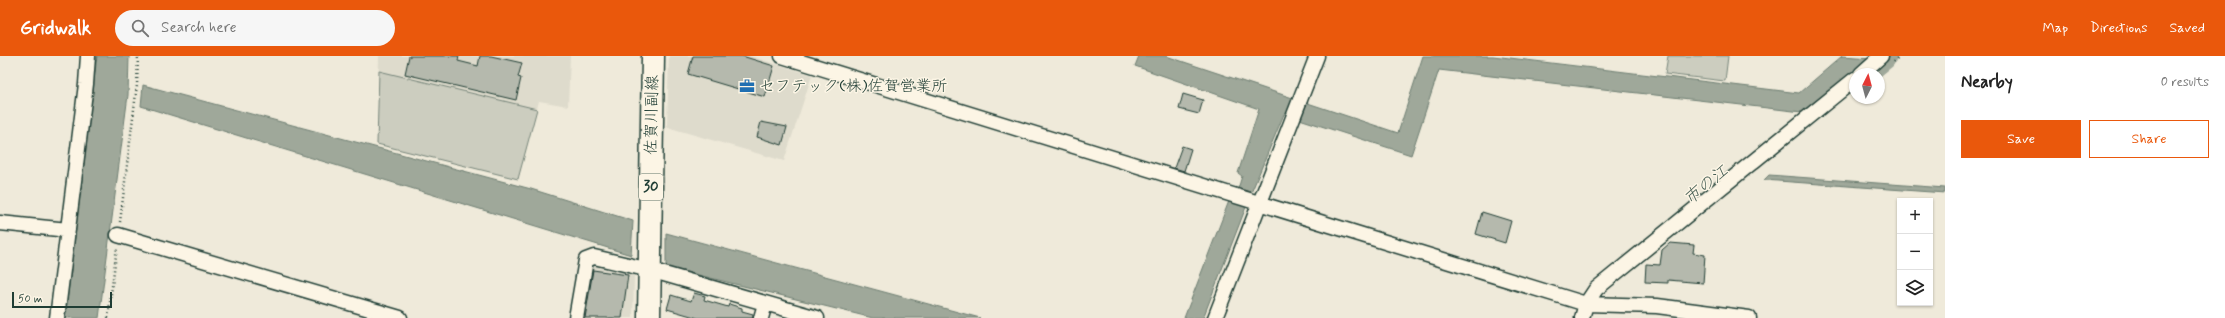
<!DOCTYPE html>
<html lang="en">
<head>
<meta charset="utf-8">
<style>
  :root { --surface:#fff; --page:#f6f6f6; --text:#222; --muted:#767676; --line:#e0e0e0; --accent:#ea580c }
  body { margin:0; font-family:Mynerve,"Klee One",sans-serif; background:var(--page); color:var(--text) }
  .controls { position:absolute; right:12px; bottom:12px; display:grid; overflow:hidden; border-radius:0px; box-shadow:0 1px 3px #0004 }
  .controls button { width:36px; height:36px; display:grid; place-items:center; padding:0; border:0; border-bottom:1px solid var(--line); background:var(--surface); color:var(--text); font:20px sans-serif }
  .compass { position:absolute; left:1849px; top:12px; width:36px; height:36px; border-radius:50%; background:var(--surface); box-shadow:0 1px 3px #0004; rotate:6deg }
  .scale { position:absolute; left:12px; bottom:10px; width:100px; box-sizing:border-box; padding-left:4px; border:2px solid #1f3d34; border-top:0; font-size:11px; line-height:14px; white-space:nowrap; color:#1f3d34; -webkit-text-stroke:3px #fcf5e5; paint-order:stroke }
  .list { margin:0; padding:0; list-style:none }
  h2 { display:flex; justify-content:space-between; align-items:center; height:52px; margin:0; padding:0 16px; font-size:17px }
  h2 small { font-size:13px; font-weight:400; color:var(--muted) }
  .actions { display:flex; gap:8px; padding:12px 16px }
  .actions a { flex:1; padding:9px 0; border:1px solid var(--accent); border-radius:0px; text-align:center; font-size:14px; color:var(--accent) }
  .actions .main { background:var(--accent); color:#fff }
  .icon { flex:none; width:22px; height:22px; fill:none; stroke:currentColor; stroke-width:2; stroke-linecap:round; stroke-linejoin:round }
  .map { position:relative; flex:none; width:1945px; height:262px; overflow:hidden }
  header { display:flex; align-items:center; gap:24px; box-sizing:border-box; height:56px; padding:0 20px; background:var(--accent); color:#fff }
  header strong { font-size:19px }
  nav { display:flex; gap:22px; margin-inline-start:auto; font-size:14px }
  .search { width:280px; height:36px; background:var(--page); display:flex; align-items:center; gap:10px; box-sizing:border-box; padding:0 14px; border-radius:22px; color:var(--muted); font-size:15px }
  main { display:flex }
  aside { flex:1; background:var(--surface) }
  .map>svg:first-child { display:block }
</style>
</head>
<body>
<header>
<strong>Gridwalk</strong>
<div class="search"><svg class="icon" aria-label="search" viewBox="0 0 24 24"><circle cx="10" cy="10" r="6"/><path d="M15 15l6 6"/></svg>Search here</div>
<nav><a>Map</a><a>Directions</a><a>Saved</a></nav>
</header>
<main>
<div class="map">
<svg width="1945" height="262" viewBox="0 0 1945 262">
  <rect width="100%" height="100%" fill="#efeada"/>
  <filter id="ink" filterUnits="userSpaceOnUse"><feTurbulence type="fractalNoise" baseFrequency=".025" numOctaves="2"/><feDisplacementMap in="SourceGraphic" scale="8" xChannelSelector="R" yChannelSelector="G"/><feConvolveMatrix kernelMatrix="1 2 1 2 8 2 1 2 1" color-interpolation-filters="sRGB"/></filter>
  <g filter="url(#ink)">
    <!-- built -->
    <path fill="#dedbcc" d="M379,0H570L568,50L539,45L518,123L377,88Z
      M669,0H750L812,19L784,105L667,71Z
      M590,203L634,218L633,262H580Z"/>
    <!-- green -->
    <path fill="#cccdbf" stroke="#76857a" d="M1668,0H1728L1725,25L1665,18Z
      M379,15L537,53L518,123L377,88Z"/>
    <!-- water -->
    <path fill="#9fa89a" stroke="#6c7d71" d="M97,0H129L128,39L99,262H65Z
      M1139,0H1166L1398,77L1423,0H1493L1799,37L1842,0L1872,2L1802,56L1439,14L1411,99L1284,58L1251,137L1238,133L1242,120L1238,117L1259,53L1135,10Z
      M143,29L531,133L633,165L631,199L141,50Z
      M1769,119L1945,132V137L1764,124Z
      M1229,145L1246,151L1203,262H1184Z
      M666,177L980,262H873L666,211Z"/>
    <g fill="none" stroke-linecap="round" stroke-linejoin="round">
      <!-- canal -->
      <path stroke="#9fa89a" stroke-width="14" d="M1872,18L1888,5L1890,0"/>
    </g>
    <!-- building -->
    <path fill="#b5b9ad" stroke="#1f3d34" d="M409,0H459L458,5L478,10L480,0H491L522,7L518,21L521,22L516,44L405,18Z
      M693,0H742L774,10L765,41L688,18Z
      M1183,38L1203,44L1199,58L1179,53Z
      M761,66L787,71L782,89L757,81Z
      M1182,90L1191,93L1184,115L1174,112Z
      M1482,156L1511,165L1505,187L1476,178Z
      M1670,187L1694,189L1693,197L1705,199L1703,227L1668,224V227L1645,226L1646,208L1660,209L1662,194Z
      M593,214L628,219L622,262H585Z
      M694,237L705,240L704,244L728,251L729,248L742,252V255L753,258V262H698L667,253L671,239L691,245Z"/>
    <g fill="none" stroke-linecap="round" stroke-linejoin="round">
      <!-- minor casing -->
      <g stroke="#1f3d34" stroke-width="17">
        <path id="minor" d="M782,0L1586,248L1657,250L1749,262
          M1861,18L1881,0
          M0,167L68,174
          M118,179L400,262
          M57,262L86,28L88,0
          M576,262L586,204L594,201L650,214L817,262
          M761,262L765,248
          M1215,262L1317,0
          M1582,262L1586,248L1596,233L1855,23"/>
      </g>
      <!-- primary casing -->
      <g stroke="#1f3d34" stroke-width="25">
        <path id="primary" d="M649,262L653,0"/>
      </g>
      <!-- path -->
      <path stroke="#1f3d34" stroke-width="2.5" stroke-dasharray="1 3" stroke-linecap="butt" d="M1894,6L1899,0
        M120,166L137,29L138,0
        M108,262L117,191"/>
      <!-- minor -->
      <use href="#minor" stroke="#fcf5e5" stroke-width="14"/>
      <!-- primary -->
      <use href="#primary" stroke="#fcf5e5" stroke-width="22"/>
    </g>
  </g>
  <!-- icons -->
  <defs>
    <g id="office-bare" transform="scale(1.2)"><path d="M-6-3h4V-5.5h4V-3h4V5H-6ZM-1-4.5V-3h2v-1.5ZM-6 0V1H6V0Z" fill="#1f6fb2" stroke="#fcf5e5" stroke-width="2.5" paint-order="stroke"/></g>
  </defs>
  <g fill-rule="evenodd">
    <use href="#office-bare" x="747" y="30"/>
  </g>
  <g text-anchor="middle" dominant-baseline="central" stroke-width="3" stroke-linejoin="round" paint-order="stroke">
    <!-- shield labels -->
    <rect fill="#fcf5e5" stroke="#617469" stroke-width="1" x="639" y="118" width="24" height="26" rx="3"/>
    <g font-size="15" font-weight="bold" fill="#1f3d34">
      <text x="651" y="131">30</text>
    </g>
    <!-- poi labels -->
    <g font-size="16" fill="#1f3d34" stroke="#fcf5e5" text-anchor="start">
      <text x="759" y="30">セフテック(株)佐賀営業所</text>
    </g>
    <!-- street labels -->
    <g font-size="16" fill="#1f3d34" stroke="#fcf5e5">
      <text transform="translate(652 59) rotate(-89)">佐賀川副線</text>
    </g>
    <!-- water labels -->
    <g font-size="17" font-style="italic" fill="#455d53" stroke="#fcf5e5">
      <text transform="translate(1706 129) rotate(-39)">市の江</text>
    </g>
  </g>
</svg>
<div class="controls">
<button>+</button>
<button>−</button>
<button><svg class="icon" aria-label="layers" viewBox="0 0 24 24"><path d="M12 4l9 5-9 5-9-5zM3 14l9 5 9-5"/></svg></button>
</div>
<svg class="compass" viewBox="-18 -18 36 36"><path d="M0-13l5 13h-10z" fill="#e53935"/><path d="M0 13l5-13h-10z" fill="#767676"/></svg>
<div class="scale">50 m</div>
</div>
<aside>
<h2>Nearby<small>0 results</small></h2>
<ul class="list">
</ul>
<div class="actions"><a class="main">Save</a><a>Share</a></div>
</aside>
</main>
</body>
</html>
